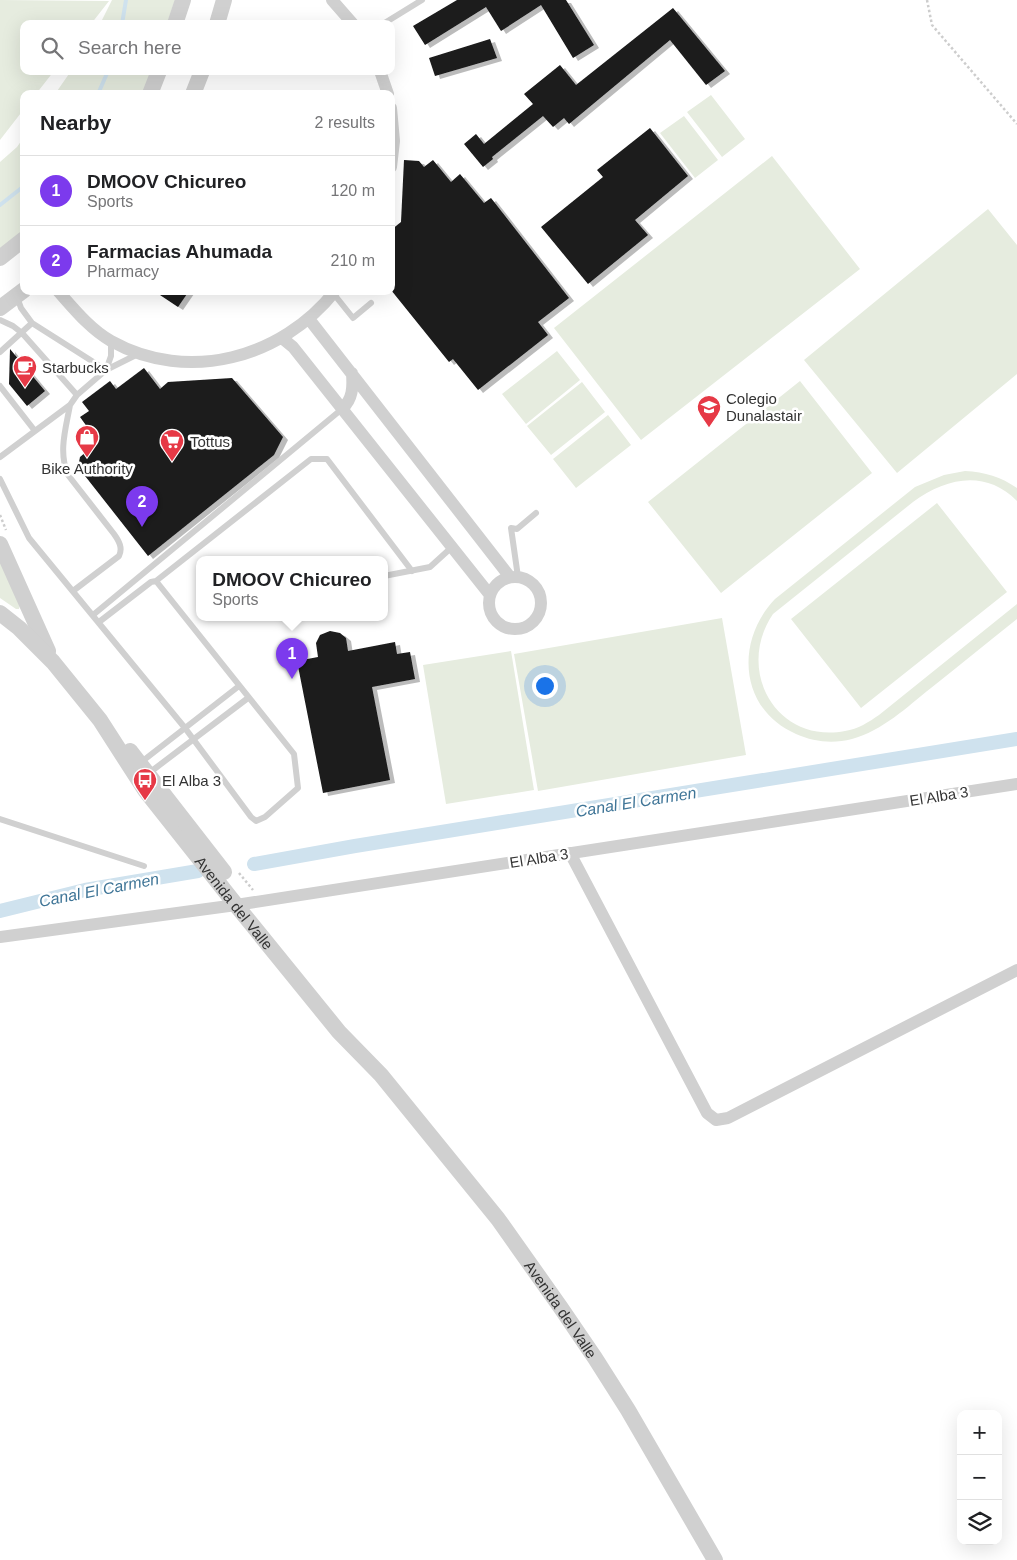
<!DOCTYPE html>
<html lang="en">
<head>
<meta charset="utf-8">
<style>
  :root { --surface:#fff; --page:#f2f2f2; --text:#202124; --muted:#757577; --line:#e0e0e0; --accent:#7c3aed }
  body { margin:0; font-family:Helvetica,sans-serif; background:var(--page); color:var(--text) }
  .controls { position:absolute; right:15px; bottom:15px; display:grid; overflow:hidden; border-radius:10px; box-shadow:0 5px 20px #0002 }
  .controls button { width:45px; height:45px; display:grid; place-items:center; padding:0; border:0; border-bottom:1px solid var(--line); background:var(--surface); color:var(--text); font:25px sans-serif }
  .you { position:absolute; left:544px; top:685px; width:18px; height:18px; margin:-12px; border:4px solid #fff; border-radius:50%; background:#1a73e8; box-shadow:0 0 0 8px #1a73e833 }
  .badge { display:grid; place-items:center; width:32px; height:32px; border-radius:50%; background:var(--accent); color:#fff; font-size:16px; font-weight:700 }
  .pin { position:absolute; translate:-50% -41px; filter:drop-shadow(0 1px 2px #0008) }
  .pin::after { content:''; position:absolute; top:26px; width:18px; height:15px; background:inherit; clip-path:polygon(0 0,100% 0,50% 100%) }
  .popup { position:absolute; left:196px; top:556px; width:192px; height:65px; box-sizing:border-box; display:grid; place-content:center; border-radius:10px; background:var(--surface); filter:drop-shadow(0 1px 4px #0005); font-size:16px; white-space:nowrap; color:var(--muted) }
  .popup b { font-size:19px; color:var(--text) }
  .popup::after { content:''; position:absolute; left:50%; top:100%; margin-left:-10px; border:10px solid transparent; border-top-color:var(--surface) }
  .list { margin:0; padding:0; list-style:none }
  h2 { display:flex; justify-content:space-between; align-items:center; height:65px; margin:0; padding:0 20px; font-size:21px }
  h2 small { font-size:16px; font-weight:400; color:var(--muted) }
  .list li { display:grid; grid-template-columns:32px 1fr auto; gap:15px; align-items:center; box-sizing:border-box; height:70px; padding:0 20px; border-top:1px solid var(--line) }
  .list b { display:block; font-size:19px; white-space:nowrap }
  .list p { margin:0; font-size:16px; white-space:nowrap; color:var(--muted) }
  .list em { font-size:16px; font-style:normal; color:var(--muted) }
  .icon { flex:none; width:28px; height:28px; fill:none; stroke:currentColor; stroke-width:2; stroke-linecap:round; stroke-linejoin:round }
  .map { position:relative; flex:none; width:1017px; height:1560px; overflow:hidden }
  .search { position:absolute; background:var(--surface); box-shadow:0 5px 20px #0002; left:20px; top:20px; width:375px; height:55px; display:flex; align-items:center; gap:12px; box-sizing:border-box; padding:0 18px; border-radius:10px; color:var(--muted); font-size:19px }
  .panel { position:absolute; background:var(--surface); box-shadow:0 5px 20px #0002; left:20px; top:90px; width:375px; height:205px; border-radius:10px }
  .map>svg:first-child { display:block }
</style>
</head>
<body>
<div class="map">
<svg width="1017" height="1560" viewBox="0 0 1017 1560">
  <defs>
    <filter id="shadow"><feDropShadow dx="5" dy="3" stdDeviation="0" flood-color="#0004"/></filter>
  </defs>
  <rect width="100%" height="100%" fill="#fff"/>
  <!-- green -->
  <path fill="#e6ecdf" d="M0,0L109,1L91,24H24V71H54L36,94H24V109L0,140Z
    M112,0H175L167,24H100Z
    M71,71H152L142,94H55Z
    M711,95L745,139L722,157L687,112Z
    M684,116L718,160L695,178L660,133Z
    M24,137V231L0,250V162L17,147Z
    M772,156L860,269L641,440L554,328Z
    M988,209L1017,245V374L897,473L804,360Z
    M557,351L580,380L526,424L502,394Z
    M800,381L872,473L721,593L648,502Z
    M582,382L605,412L551,455L527,426Z
    M608,415L631,445L576,488L553,459Z
    M965,471C985,472 1001,477 1017,488V501C985,469 946,478 913,502L773,614C735,670 776,744 845,731C858,729 869,722 879,715L1017,604V619C988,642 960,665 931,688C907,707 882,731 852,739C833,744 814,742 796,734C739,709 735,641 775,599L915,487L944,475Z
    M937,503L1007,592L861,708L791,619Z
    M0,558L20,604L19,609H16L0,598Z
    M722,618L746,755L538,791L514,654Z
    M511,651L534,790L446,804L423,665Z"/>
  <g fill="none" stroke-linecap="round" stroke-linejoin="round">
    <!-- stream -->
    <path stroke="#cfe2ee" stroke-width="4" d="M122,24L126,0
      M98,94L108,71
      M0,205L24,186"/>
    <!-- canal -->
    <path stroke="#cfe2ee" stroke-width="14" d="M254,864L355,846L1017,739
      M0,911L85,890L198,871"/>
  </g>
  <!-- building -->
  <path fill="#1a1a1a" filter="url(#shadow)" d="M457,0H566L594,45L573,58L541,5L501,31L486,7L425,45L413,26Z
    M673,8L725,71L706,85L670,40L569,124L564,118L553,127L543,116L492,157L493,159L483,167L464,144L476,134L484,144L533,104L524,94L560,65L576,85Z
    M490,39L497,58L435,76L429,58Z
    M650,128L688,176L635,220L648,235L588,284L541,227L603,177L597,170Z
    M404,160L419,161L424,167L433,160L451,182L460,174L484,203L491,198L569,298L538,322L548,335L478,390L453,359L449,362L391,290V230L401,222Z
    M154,291H189L178,307Z
    M10,349L45,391L27,406L9,384Z
    M144,368L160,389L168,382L232,378L283,437L274,455L148,556L78,467L80,457L98,442L80,417L89,411L82,402L110,381L116,389Z
    M330,631L340,633L346,638L348,651L395,642L397,654L410,652L415,679L372,687L390,780L323,793L297,661L318,657L316,643L320,635Z"/>
  <g fill="none" stroke-linecap="round" stroke-linejoin="round">
    <!-- path -->
    <path stroke="#cdcdcd" stroke-width="2.5" stroke-dasharray="2.5 2.5" stroke-linecap="butt" d="M927,0L932,25L1017,124
      M0,515L6,530
      M239,873L253,890"/>
    <!-- service -->
    <path stroke="#d0d0d0" stroke-width="6" d="M383,24L422,0
      M333,293L353,318L371,303
      M17,297L21,308L32,323L106,370
      M0,320L13,326L22,333L77,395
      M0,352L32,323
      M106,370L111,356V340
      M0,386L35,431
      M70,405C66,428 58,452 68,475L114,534C119,541 123,548 119,556L73,591
      M0,457L70,405L77,395L106,370L140,353
      M0,479L29,538L185,728L251,817L256,821L265,817L298,788L294,754L156,581L151,582L99,622
      M384,576L430,567L452,547
      M518,577L511,528L517,529L536,513
      M156,581L311,459H327L412,571
      M93,615L342,409
      M140,763L239,686
      M149,773L248,698
      M0,819L144,866"/>
    <!-- minor -->
    <path stroke="#d0d0d0" stroke-width="12" d="M332,0L353,24
      M380,71L388,94
      M391,108L394,141L391,167
      M58,291C74,309 90,329 111,341C188,384 282,358 335,291
      M309,319L510,577
      M282,338L293,347L490,595
      M342,409C353,399 353,387 352,373
      M489 603a26 26 0 1 1 52 0a26 26 0 1 1-52 0Z
      M570,853L707,1113L716,1120L728,1118L1017,970
      M0,937L236,905L1017,784"/>
    <!-- tertiary -->
    <g stroke="#d0d0d0" stroke-width="16">
      <path d="M175,24L183,0"/>
      <path d="M217,24L224,0"/>
      <path d="M150,94L159,71"/>
      <path d="M193,94L202,71"/>
      <path d="M0,258L24,239"/>
      <path d="M0,308L24,290"/>
      <path d="M0,544L48,651"/>
      <path id="s1" d="M0,613L19,628L53,662L100,720L145,790L236,905L339,1032L381,1075L498,1219L561,1308L595,1358L628,1410L715,1560"/>
      <path d="M130,751L224,872"/>
    </g>
  </g>
  <!-- icons -->
  <defs>
    <g id="cafe-pin" transform="scale(1.25)"><path d="M0 17L-7.5 6A9.5 9.5 0 1 1 7.5 6Z" fill="#e63946" stroke="#fff"/><path d="M-5.5-4.5H6V0H3Q3 3.5 0 3.5H-2.5Q-5.5 3.5-5.5 0ZM3-3.2v2h1.7v-2ZM-6 4.5H4V6H-6Z" fill="#fff"/></g>
    <g id="school-pin" transform="scale(1.25)"><path d="M0 17L-7.5 6A9.5 9.5 0 1 1 7.5 6Z" fill="#e63946" stroke="#fff"/><path d="M0-5L7-2L0 1L-7-2ZM-4 1L0 2.5L4 1V4Q0 6-4 4Z" fill="#fff"/></g>
    <g id="shop-pin" transform="scale(1.25)"><path d="M0 17L-7.5 6A9.5 9.5 0 1 1 7.5 6Z" fill="#e63946" stroke="#fff"/><path d="M-5-2.5h2.3a2.7 3.5 0 0 1 5.4 0H5L5.5 6h-11ZM-1.5-2.5h3a1.5 2.3 0 0 0-3 0Z" fill="#fff"/></g>
    <g id="supermarket-pin" transform="scale(1.25)"><path d="M0 17L-7.5 6A9.5 9.5 0 1 1 7.5 6Z" fill="#e63946" stroke="#fff"/><path d="M-6-5.5h2.5l.6 2H6L4.5 2H-2.5L-4.4-4H-6ZM-1.5 3.2a1.3 1.3 0 1 0 .1 0ZM3 3.2a1.3 1.3 0 1 0 .1 0Z" fill="#fff"/></g>
    <g id="bus-pin" transform="scale(1.25)"><path d="M0 17L-7.5 6A9.5 9.5 0 1 1 7.5 6Z" fill="#e63946" stroke="#fff"/><path d="M-5-6H5V4H4V6H2V4H-2V6H-4V4H-5ZM-3.5-4V0h7V-4ZM-3.5 1.2v1.5H-2V1.2ZM2 1.2v1.5H3.5V1.2Z" fill="#fff"/></g>
  </defs>
  <g fill-rule="evenodd">
    <use href="#cafe-pin" x="25" y="367"/>
    <use href="#school-pin" x="709" y="407"/>
    <use href="#shop-pin" x="87" y="437"/>
    <use href="#supermarket-pin" x="172" y="441"/>
    <use href="#bus-pin" x="145" y="780"/>
  </g>
  <g text-anchor="middle" dominant-baseline="central" stroke-width="5" stroke-linejoin="round" paint-order="stroke">
    <!-- poi labels -->
    <g font-size="15" fill="#333" stroke="#fff" text-anchor="start">
      <text x="42" y="367">Starbucks</text>
      <text x="726" y="398">Colegio<tspan x="726" dy="17">Dunalastair</tspan></text>
      <text x="190" y="441">Tottus</text>
      <text x="87" y="468" text-anchor="middle">Bike Authority</text>
      <text x="162" y="780">El Alba 3</text>
    </g>
    <!-- street labels -->
    <g font-size="15" fill="#333" stroke="#fff">
      <text transform="translate(939 796) rotate(-9)">El Alba 3</text>
      <text transform="translate(539 858) rotate(-9)">El Alba 3</text>
      <text stroke="none"><textPath href="#s1" startOffset="374">Avenida del Valle</textPath></text>
      <text stroke="none"><textPath href="#s1" startOffset="896">Avenida del Valle</textPath></text>
    </g>
    <!-- water labels -->
    <g font-size="16" font-style="italic" fill="#3f7597" stroke="#fff">
      <text transform="translate(636 802) rotate(-9)">Canal El Carmen</text>
      <text transform="translate(99 890) rotate(-11)">Canal El Carmen</text>
    </g>
  </g>
</svg>
<div class="controls">
<button>+</button>
<button>−</button>
<button><svg class="icon" aria-label="layers" viewBox="0 0 24 24"><path d="M12 4l9 5-9 5-9-5zM3 14l9 5 9-5"/></svg></button>
</div>
<div class="you"></div>
<div class="pin badge" style="left:292px;top:679px">1</div>
<div class="popup"><b>DMOOV Chicureo</b>Sports</div>
<div class="pin badge" style="left:142px;top:527px">2</div>
<div class="search"><svg class="icon" aria-label="search" viewBox="0 0 24 24"><circle cx="10" cy="10" r="6"/><path d="M15 15l6 6"/></svg>Search here</div>
<section class="panel">
<h2>Nearby<small>2 results</small></h2>
<ul class="list">
<li><span class="badge">1</span><div><b>DMOOV Chicureo</b><p>Sports</p></div><em>120 m</em></li>
<li><span class="badge">2</span><div><b>Farmacias Ahumada</b><p>Pharmacy</p></div><em>210 m</em></li>
</ul>
</section>
</div>
</body>
</html>
